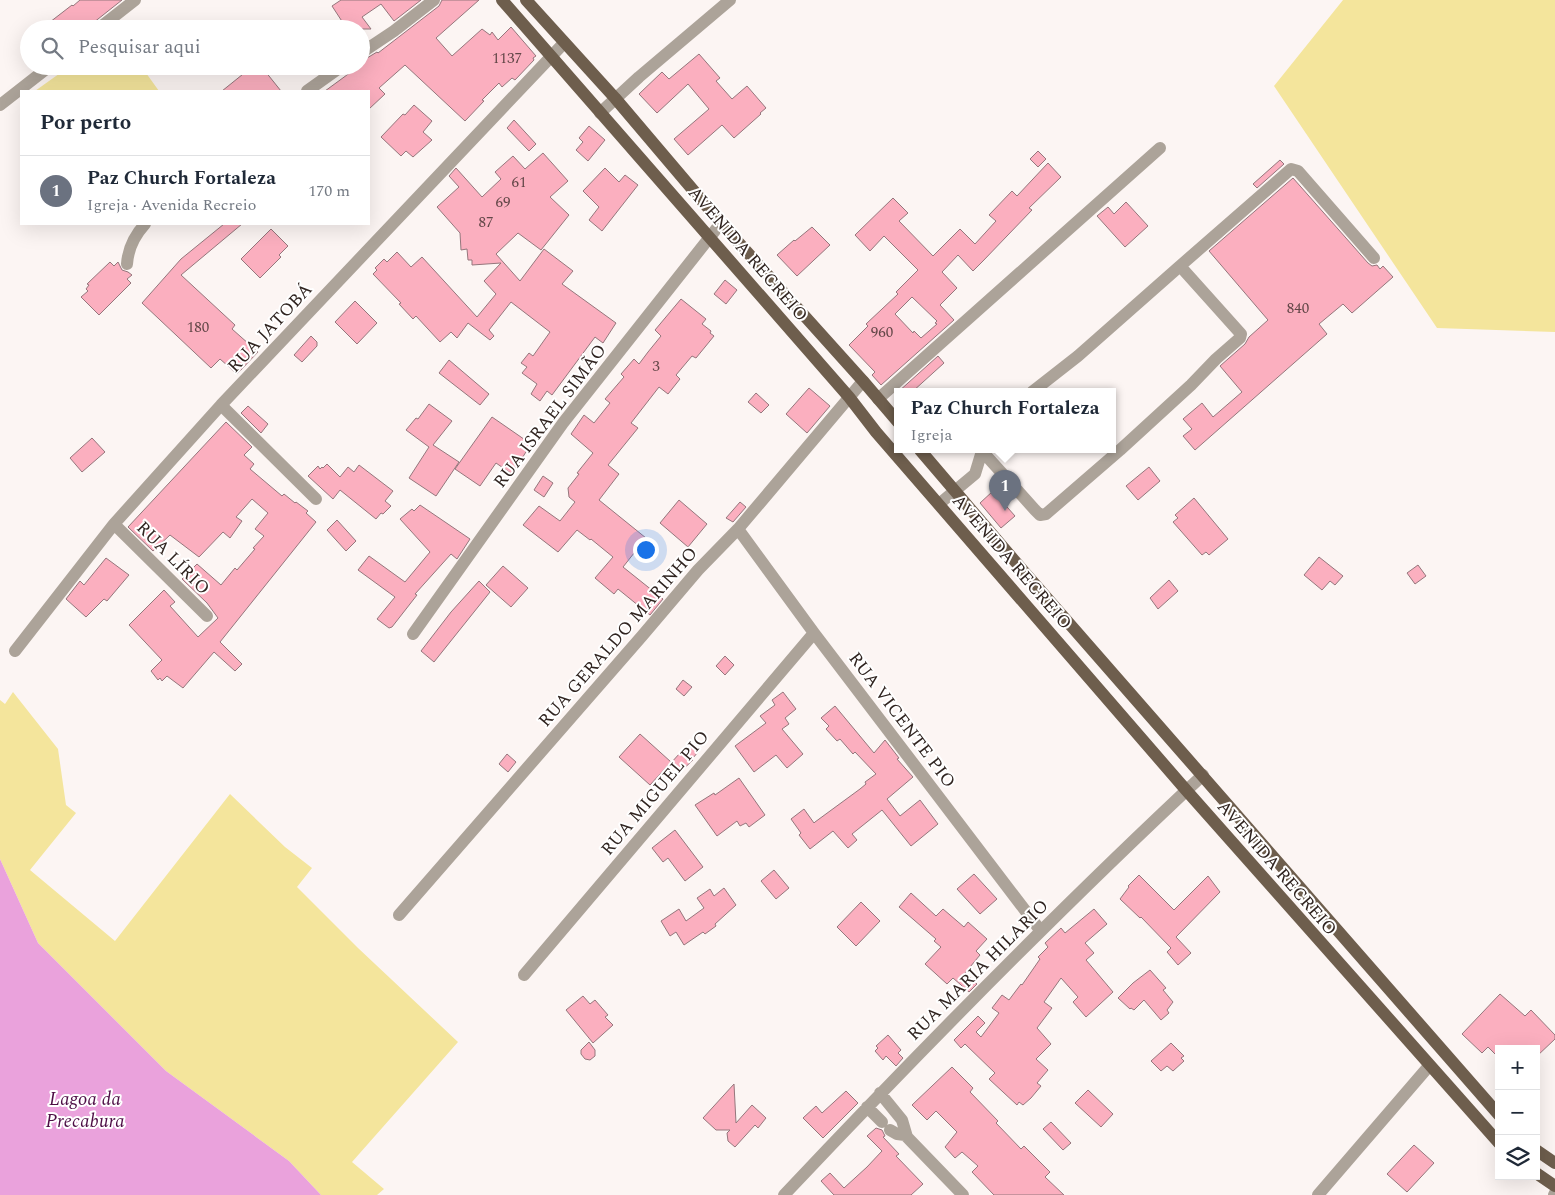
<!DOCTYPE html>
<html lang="pt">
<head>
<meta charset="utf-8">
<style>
  :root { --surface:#fff; --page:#f2f2f3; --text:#1f2937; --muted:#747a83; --line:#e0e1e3; --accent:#1c6ea0 }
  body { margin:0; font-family:Spectral,serif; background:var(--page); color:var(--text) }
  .controls { position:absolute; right:15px; bottom:15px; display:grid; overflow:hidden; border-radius:0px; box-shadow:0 5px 20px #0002 }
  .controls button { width:45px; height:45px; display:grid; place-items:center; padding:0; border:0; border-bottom:1px solid var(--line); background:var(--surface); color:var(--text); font:25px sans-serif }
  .you { position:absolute; left:645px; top:549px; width:18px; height:18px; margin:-12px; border:4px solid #fff; border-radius:50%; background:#1a73e8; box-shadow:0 0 0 8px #1a73e833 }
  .badge { display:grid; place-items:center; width:32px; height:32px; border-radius:50%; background:var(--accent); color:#fff; font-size:16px; font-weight:700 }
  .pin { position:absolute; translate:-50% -41px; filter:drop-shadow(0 1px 2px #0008) }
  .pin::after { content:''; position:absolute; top:26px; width:18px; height:15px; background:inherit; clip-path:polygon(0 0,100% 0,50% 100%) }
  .popup { position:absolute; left:894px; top:388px; width:222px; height:65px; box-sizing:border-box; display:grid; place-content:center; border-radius:0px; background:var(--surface); filter:drop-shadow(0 1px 4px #0005); font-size:16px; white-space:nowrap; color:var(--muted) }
  .popup b { font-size:19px; color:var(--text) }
  .popup::after { content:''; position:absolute; left:50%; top:100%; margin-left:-10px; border:10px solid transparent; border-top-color:var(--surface) }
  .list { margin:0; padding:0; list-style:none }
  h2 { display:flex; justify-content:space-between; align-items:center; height:65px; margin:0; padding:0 20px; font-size:21px }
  h2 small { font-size:16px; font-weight:400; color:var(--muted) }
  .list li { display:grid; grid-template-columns:32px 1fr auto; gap:15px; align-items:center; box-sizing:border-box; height:70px; padding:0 20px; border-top:1px solid var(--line) }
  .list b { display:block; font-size:19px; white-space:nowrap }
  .list p { margin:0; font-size:16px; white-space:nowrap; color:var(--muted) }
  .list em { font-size:16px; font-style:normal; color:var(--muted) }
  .icon { flex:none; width:28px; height:28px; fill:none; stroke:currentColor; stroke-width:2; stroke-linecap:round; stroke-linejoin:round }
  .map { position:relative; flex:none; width:1555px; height:1195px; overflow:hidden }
  .search { position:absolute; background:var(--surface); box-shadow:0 5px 20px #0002; left:20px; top:20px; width:350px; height:55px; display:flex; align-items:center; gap:12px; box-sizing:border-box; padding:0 18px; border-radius:28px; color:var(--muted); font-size:19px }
  .panel { position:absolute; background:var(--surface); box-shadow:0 5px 20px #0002; left:20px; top:90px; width:350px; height:135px; border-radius:0px }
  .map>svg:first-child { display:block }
</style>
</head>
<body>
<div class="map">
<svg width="1555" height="1195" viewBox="0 0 1555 1195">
  <rect width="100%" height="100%" fill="#fcf5f3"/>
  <!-- green -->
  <path fill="#f4e59c" d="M1343,0H1555V332L1437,328L1274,86Z
    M70,66H141L159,91H35Z
    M13,692L58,749L66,805L76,813L30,870L115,941L230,794L285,847L312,868L297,887L358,948L458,1042L352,1162L384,1189L377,1195H321L289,1161L166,1071L38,943L0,859V700L5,704Z"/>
  <!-- water -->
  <path fill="#eaa2dc" d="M0,859L38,943L166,1071L289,1161L321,1195H0Z"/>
  <!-- building -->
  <path fill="#fbafbf" stroke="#95767c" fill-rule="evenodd" d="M80,0H122L93,23L90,29H41L72,5L73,6Z
    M341,0H421L394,21L381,4L362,17L371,29H347L332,6Z
    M442,0H479L436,38L452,56L482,29L490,35L492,32L498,40L511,27L536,56L533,58L534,60L515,80L512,78L502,87L499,83L482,100L484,101L465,121L405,65L379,88L385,94L369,109V91H325L351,72L356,66H361L362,61L377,52L378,53L439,6Z
    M699,54L720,78L716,81L732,99L747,86L766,108L760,113L761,114L734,138L722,125L688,155L674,139L709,109L688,84L657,113L639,94L662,72L669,79Z
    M253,66H261L281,91H222Z
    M414,105L432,121L423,132L432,140L413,157L406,151L401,156L381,137L403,114L405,115Z
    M514,120L536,144L529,151L507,128Z
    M589,126L605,140L588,161L576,150L583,142L579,138Z
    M1038,151L1046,159L1038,167L1030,159Z
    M543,153L568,181L550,197L569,215L541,250L518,233L496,254L520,281L544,249L573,271L562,284L616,323L603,343L595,337L552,395L547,391L540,401L531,394L537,384L522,373L527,367L521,363L529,353L533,356L550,332L511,302L489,330L494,336L490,340L468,323L457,338L451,332L440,342L416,316L413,319L399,304L401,303L373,274L377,270L375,268L384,259L387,262L397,252L411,267L422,257L477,317L496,294L484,281L501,263L472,265V260H468L467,249L461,250L460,233L437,207L459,187L449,176L456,168L482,197L501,179L495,172L513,156L525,169Z
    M1280,160L1284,164L1257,188L1253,184Z
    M1048,163L1061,177L1029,208L1032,210L983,261L973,271L958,255L942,272L957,288L940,305L954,320L881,385L872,375L875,372L849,345L868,326L866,324L898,294L896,292L918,270L884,236L870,251L855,235L893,198L908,213L899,221L933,256L960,229L975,244L996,221L989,215L1012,191L1017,196ZM912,297L937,321L935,323L937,324L921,338L914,331L913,333L895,314Z
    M605,168L619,182L625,175L638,185L602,231L589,220L599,207L583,191Z
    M1293,178L1368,263L1372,266L1377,265L1380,269L1383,266L1393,277L1352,313L1343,304L1319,324L1327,334L1195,450L1183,436L1192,429L1183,419L1202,403L1213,417L1242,392L1220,366L1245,344L1249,337L1268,320L1209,251Z
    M1126,202L1148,226L1125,247L1097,216L1108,207L1114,214Z
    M224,224H242L181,275L235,325L232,329L258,352L237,374L220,359L211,368L142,303L181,259Z
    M812,227L830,245L797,276L777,255L794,240L795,241Z
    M271,229L288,246L279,255L281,257L260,278L241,259Z
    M110,262L114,266L118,262L122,270L128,272L132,275L127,279L131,283L99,315L81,297L88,291L86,289L89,285L87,284Z
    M725,280L737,290L726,304L714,294Z
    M681,299L706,319L702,324L711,331L710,333L714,336L696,358L692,356L676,375L680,379L668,394L659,387L631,423L638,428L608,465L619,474L599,500L646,538L623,567L663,599L650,615L618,589L614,594L595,578L613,557L591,539L590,540L577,530L558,552L523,525L539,506L560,521L575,502L569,497L568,488L579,474L577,473L593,453L571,434L584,415L594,423L610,403L605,399L624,377L621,374L634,359L639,364L648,352L661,336L655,330Z
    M355,301L377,323L357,344L335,322Z
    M311,336L317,342V346L302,362L294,355Z
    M938,356L944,363L912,392H898Z
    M449,360L489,394L480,405L439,373Z
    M809,388L830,406L807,433L786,414Z
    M756,393L769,405L761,413L748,402Z
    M429,404L452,421L433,445L459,462L436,496L409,478L429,447L406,430L416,418L418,419Z
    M248,406L268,424L261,433L241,413Z
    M492,417L531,444L512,474L496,463L480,486L455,469Z
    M226,422L252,447L244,455L254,464L250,469L282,496L284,494L295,503L296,502L308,511L306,513L316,522L220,642L242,664L235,671L214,652L183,688L167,676L162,681L160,678L158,680L151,671L162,660L129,625L164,590L175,602L170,606L198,637L218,618L207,603L182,579L197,564L221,585L235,568L237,570L255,549L253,548L264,536L255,529L268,513L252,499L236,517L242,521L230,538L223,532L199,557L170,535L153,551L128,527Z
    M92,438L105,452L82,472L70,458Z
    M327,464L340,477L348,467L354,472L359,465L393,491L385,501L391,506L383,514L381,513L376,519L340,490L333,499L308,476L318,466L320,469L322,467L323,468Z
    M1149,467L1160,481L1138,500L1126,486Z
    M543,476L553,483L544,497L534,490Z
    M993,491L1015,516L1001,528L980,503Z
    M1194,498L1228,539L1209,555L1206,552L1202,555L1173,522L1178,518L1175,515Z
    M679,500L707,524L688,547L660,523Z
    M740,502L746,507L733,522L726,518Z
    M420,505L470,539L457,559L451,554L415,594L417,595L392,627L389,628L377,619L395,597L358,570L369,556L405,582L430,552L400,519L412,509L414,511Z
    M337,520L356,541L346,551L327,530Z
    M1319,557L1343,576L1335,585L1330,581L1322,590L1304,575Z
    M106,558L129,575L107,601L104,599L86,617L66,599L80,581L84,585Z
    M1418,565L1426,576L1415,584L1407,573Z
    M503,566L528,588L511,607L486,585Z
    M1169,580L1178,591L1158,609L1150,598Z
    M479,581L490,592L434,662L421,651L451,612Z
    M725,656L734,665L725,675L716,666Z
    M683,680L692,687L684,696L676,689Z
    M783,692L796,709L785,718L789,724L782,729L803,754L787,768L776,755L754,772L735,746L766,723L760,716L775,705L772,700Z
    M835,706L874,753L885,740L899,758L897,759L913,777L887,799L900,816L920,800L938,824L911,846L882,810L852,834L857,840L848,848L833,831L810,849L799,835L801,833L791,819L804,809L814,823L815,822L860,789L866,784L865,782L876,774L855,752L853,754L840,739L837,741L826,729L829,726L821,718Z
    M640,734L671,762L650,785L619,757Z
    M690,742L699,751L692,759L693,760L679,773L670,764Z
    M507,754L516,762L508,772L499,764Z
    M739,778L765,815L749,827L746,823L740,826L737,821L717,836L695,805L714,793L715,795Z
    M675,830L703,867L685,881L668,858L663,862L652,848Z
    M774,870L789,888L776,899L761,881Z
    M974,874L997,899L980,914L957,889Z
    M1139,875L1174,910L1208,876L1220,892L1176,937L1191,953L1178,965L1167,952L1171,948L1141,917L1140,918L1120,899L1129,887L1128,886Z
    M724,888L736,905L715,924L716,926L705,934L703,932L684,945L676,932L670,936L661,921L679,909L686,921L704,908L697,898L710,889L714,896Z
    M911,893L936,916L943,909L964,927L968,922L987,939L976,951L980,955L965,973L977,984L969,992L953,978L947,984L925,964L941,947L934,941L936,939L899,907Z
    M861,902L880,921L856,946L837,927Z
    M1094,909L1107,924L1085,943L1094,953L1086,960L1113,992L1086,1017L1073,1002L1078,997L1061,978L1044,1002L1052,1008L1037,1028L1051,1044L1036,1059L1048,1070L1037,1083L1041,1086L1031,1098L1023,1105L1019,1102L1017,1105L989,1079L995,1073L965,1044L961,1048L954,1040L978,1016L985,1023L976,1032L981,1037L999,1013L992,1008L1002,995L1009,1000L1021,984L1022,985L1040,959L1038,957L1048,947L1045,943L1061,928L1065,933Z
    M1150,970L1166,988L1163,990L1173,1002L1167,1010L1169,1013L1161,1020L1144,1000L1134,1010L1131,1008L1130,1009L1118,998L1133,983Z
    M1500,994L1525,1016L1531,1010L1555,1035V1039L1536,1057V1049H1499V1058L1488,1047L1482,1053L1462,1034Z
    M583,996L590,1004L595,1000L608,1015L605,1017L613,1025L593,1043L566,1010Z
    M888,1035L901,1050L898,1053L903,1058L896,1066L886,1056L883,1060L875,1051L878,1048L876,1046Z
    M589,1042L595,1050V1056L590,1060L585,1059L581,1054V1050Z
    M1171,1043L1184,1056L1181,1058L1184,1061L1173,1071L1167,1066L1161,1071L1151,1061Z
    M952,1067L973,1088L970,1092L998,1121L996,1123L1021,1149L1024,1146L1050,1172L1045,1177L1064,1195H994L972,1172L978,1166L962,1152L955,1158L945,1147L957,1132L936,1111L927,1120L912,1105Z
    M734,1084L736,1123L752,1105L766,1118L758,1128L755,1125L735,1147L728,1141L727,1133L730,1130H716L703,1118Z
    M1088,1090L1113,1114L1101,1127L1075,1103Z
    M846,1091L858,1103L823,1138L803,1118L816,1106L822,1113Z
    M1051,1122L1071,1143L1063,1150L1043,1129Z
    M876,1128L882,1130L885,1136L883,1137L899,1154L896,1156L923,1184L911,1195H834L821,1181L830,1173L844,1188L867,1167L882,1151L867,1136Z
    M1414,1145L1434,1163L1407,1192L1387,1174Z"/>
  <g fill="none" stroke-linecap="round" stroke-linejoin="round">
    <!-- minor -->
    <path stroke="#aca399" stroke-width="12" d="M98,29L135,0
      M361,53L394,31L434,0
      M307,91L342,66
      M0,105L50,66
      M600,113L639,77L730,0
      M127,264C128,249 135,235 145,224
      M1180,266L1291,169L1298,171L1374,258
      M878,399L1160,148
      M221,405L316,499
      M983,450L982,451L1035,510L1040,515L1046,514L1120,450L1191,385L1216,359L1240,338L1241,334L1180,266L1078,356L1032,392
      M939,504L975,474L982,451
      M114,524L207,616
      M738,529L814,633L1040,930
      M413,634L563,423L721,223
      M15,651L114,524L221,405L564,43
      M399,915L642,636L698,570L738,529L863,381
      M524,975L814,633
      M880,1093L902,1120L907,1137L963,1195
      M867,1107L882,1122
      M890,1130L897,1134L905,1135
      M784,1195C920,1051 1058,910 1203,775
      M1318,1195L1429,1066
      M1554,1195L1555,1193"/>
    <!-- major -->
    <path stroke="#6e5e4d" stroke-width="12" d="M502,0L849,397L876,432L1186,790L1499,1143
      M526,0L615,98L721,223L863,381L898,422
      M920,450L1025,573L1499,1115
      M1536,1150L1555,1163
      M1536,1173L1555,1186"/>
  </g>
  <g text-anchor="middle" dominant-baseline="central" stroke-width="4" stroke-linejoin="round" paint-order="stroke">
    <!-- number labels -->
    <g font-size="15" fill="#634748">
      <text x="507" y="58">1137</text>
      <text x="519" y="182">61</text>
      <text x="503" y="202">69</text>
      <text x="486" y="222">87</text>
      <text x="1298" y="308">840</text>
      <text x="198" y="327">180</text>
      <text x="882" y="332">960</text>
      <text x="656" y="366">3</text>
    </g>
    <!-- street labels -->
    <g font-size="18" fill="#302420" stroke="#fff">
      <text transform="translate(748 254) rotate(49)">AVENIDA RECREIO</text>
      <text transform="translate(270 328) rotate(-47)">RUA JATOBÁ</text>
      <text transform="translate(550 416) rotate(-53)">RUA ISRAEL SIMÃO</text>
      <text transform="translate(173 558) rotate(45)">RUA LÍRIO</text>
      <text transform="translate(1012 562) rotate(49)">AVENIDA RECREIO</text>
      <text transform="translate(618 637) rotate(-49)">RUA GERALDO MARINHO</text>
      <text transform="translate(902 720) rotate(53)">RUA VICENTE PIO</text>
      <text transform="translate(655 793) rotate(-50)">RUA MIGUEL PIO</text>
      <text transform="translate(1277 868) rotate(49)">AVENIDA RECREIO</text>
      <text transform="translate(978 970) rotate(-45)">RUA MARIA HILARIO</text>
    </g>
    <!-- water labels -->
    <g font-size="19" font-style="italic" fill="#4d0d45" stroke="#fff">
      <text x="85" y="1099">Lagoa da<tspan x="85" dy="22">Precabura</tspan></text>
    </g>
  </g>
</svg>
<div class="controls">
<button>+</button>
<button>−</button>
<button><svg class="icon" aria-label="layers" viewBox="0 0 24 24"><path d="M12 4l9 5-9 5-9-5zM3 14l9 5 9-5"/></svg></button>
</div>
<div class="you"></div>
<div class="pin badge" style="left:1005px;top:511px;background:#6b7280">1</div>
<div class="popup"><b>Paz Church Fortaleza</b>Igreja</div>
<div class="search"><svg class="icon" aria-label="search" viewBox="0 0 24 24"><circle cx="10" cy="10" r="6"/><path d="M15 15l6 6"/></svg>Pesquisar aqui</div>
<section class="panel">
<h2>Por perto<small></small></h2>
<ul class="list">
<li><span class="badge" style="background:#6b7280">1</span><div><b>Paz Church Fortaleza</b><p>Igreja · Avenida Recreio</p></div><em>170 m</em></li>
</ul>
</section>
</div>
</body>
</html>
